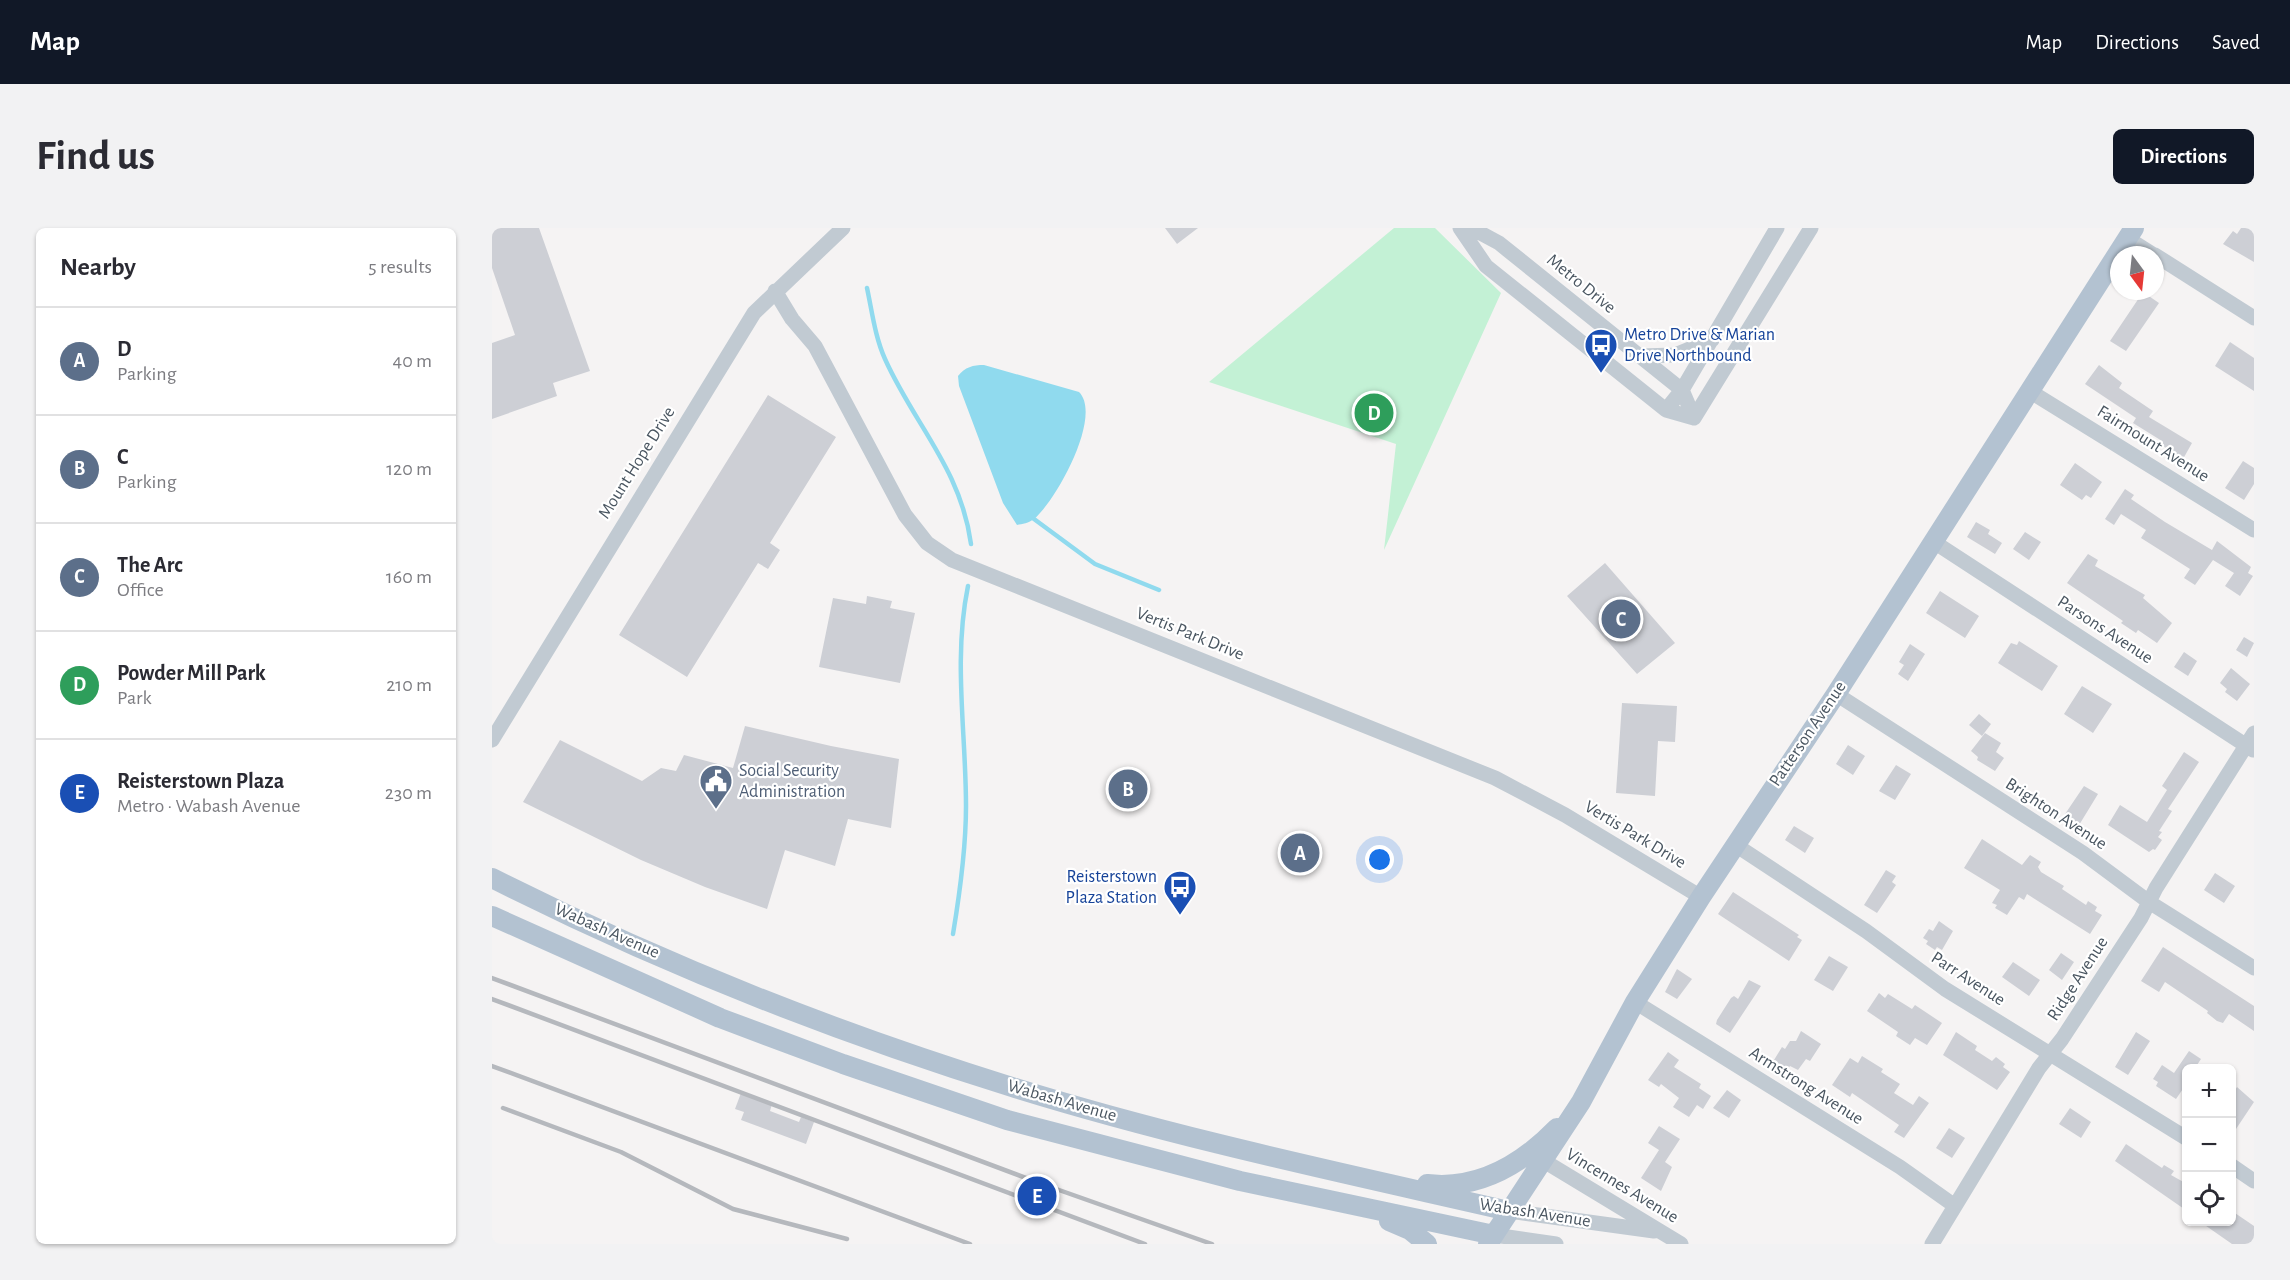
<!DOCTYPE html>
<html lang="en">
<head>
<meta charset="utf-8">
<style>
  :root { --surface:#fff; --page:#f2f2f3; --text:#2b2b33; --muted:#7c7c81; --line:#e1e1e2; --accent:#111827 }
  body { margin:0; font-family:"Alegreya Sans",sans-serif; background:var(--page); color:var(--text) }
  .controls { position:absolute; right:18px; bottom:18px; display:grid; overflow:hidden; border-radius:9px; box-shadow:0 2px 4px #0004 }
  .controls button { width:54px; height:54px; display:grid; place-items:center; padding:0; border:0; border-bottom:2px solid var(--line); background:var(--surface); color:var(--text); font:30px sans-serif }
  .compass { position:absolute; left:1618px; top:18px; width:54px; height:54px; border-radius:50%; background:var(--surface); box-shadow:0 2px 4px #0004; rotate:165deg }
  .you { position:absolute; left:888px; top:632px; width:21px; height:21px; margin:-15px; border:4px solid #fff; border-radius:50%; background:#1a73e8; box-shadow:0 0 0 9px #1a73e833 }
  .badge { display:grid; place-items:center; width:39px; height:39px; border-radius:50%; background:var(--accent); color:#fff; font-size:20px; font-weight:700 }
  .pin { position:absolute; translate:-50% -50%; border:3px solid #fff; box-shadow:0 2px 6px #0006 }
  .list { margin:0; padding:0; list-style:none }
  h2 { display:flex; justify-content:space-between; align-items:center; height:78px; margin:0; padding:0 24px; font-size:26px }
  h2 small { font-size:20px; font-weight:400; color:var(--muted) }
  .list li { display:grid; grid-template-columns:39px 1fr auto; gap:18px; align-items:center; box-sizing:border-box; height:108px; padding:0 24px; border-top:2px solid var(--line) }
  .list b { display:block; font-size:22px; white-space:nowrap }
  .list p { margin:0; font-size:20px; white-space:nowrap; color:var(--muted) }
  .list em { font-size:20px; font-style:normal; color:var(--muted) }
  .icon { flex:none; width:33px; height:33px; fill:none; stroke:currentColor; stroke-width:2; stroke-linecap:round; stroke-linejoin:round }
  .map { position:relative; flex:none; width:1762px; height:1016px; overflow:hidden; border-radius:9px }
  header { display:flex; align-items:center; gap:36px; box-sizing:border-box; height:84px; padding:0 30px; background:var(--accent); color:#fff }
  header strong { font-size:28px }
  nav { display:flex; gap:33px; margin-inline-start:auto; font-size:21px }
  .intro { display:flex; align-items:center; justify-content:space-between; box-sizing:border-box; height:144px; padding:0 36px }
  h1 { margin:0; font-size:42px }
  .button { padding:15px 27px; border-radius:9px; background:var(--accent); color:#fff; font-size:21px; font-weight:700 }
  main { display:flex; gap:36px; padding:0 36px }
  aside { flex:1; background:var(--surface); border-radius:9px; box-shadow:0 2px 4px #0004 }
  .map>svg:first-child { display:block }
</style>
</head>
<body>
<header>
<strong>Map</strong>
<nav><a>Map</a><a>Directions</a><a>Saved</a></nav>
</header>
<div class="intro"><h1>Find us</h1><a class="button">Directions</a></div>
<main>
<aside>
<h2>Nearby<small>5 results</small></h2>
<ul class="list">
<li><span class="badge" style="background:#5c6f8a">A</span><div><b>D</b><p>Parking</p></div><em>40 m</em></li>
<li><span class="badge" style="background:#5c6f8a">B</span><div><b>C</b><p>Parking</p></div><em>120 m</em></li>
<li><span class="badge" style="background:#5c6f8a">C</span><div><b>The Arc</b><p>Office</p></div><em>160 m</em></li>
<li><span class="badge" style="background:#2e9e5b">D</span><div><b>Powder Mill Park</b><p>Park</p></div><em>210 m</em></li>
<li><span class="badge" style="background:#1a4fb4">E</span><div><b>Reisterstown Plaza</b><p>Metro · Wabash Avenue</p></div><em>230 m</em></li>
</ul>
</aside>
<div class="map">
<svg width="1762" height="1016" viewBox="0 0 1762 1016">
  <rect width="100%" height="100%" fill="#f5f3f3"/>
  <!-- green -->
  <path fill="#c3f1d5" d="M902,0H943L1009,65L892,322L904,216L717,154Z"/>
  <!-- water -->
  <path fill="#90daee" d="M492,137L587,164C611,188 564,273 542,291C537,295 530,296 525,297L511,275L467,158L466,148C473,139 481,137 492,137Z"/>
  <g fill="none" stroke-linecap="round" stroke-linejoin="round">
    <!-- stream -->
    <path stroke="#90daee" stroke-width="4.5" d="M375,60C380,83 383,109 393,131C422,196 469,241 479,316
      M542,291L603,336L667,362
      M461,706C468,664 474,621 474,578C474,504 461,431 476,358"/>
  </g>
  <!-- building -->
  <path fill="#cdcfd5" d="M0,0H47L98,143L61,155L65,168L0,191V115L23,107L0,40Z
    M673,0H706L685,16Z
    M1749,0H1762V34L1731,16L1741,3L1745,6Z
    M1651,64L1667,75L1634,123L1618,113Z
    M1738,114L1762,130V163L1723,138Z
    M1607,137L1630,155L1627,160L1661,183L1657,189L1700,215L1691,231L1668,216L1670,213L1641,195L1644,190L1593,156Z
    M276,167L344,209L278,315L288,322L276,341L266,335L195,449L127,407Z
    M1751,233L1762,240V256L1752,272L1733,260Z
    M1583,235L1610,254L1599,270L1594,267L1590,272L1568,257Z
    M1633,261L1642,267L1639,271L1673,294L1720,322L1725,313L1759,339L1756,345L1761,348L1748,368L1733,358L1742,345L1721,332L1703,357L1692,350L1698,341L1649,310L1654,302L1629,286L1622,297L1613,291Z
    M1484,294L1498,302L1496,306L1510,315L1503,326L1475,309Z
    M1533,304L1549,314L1537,332L1521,321Z
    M1596,326L1606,332L1603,338L1653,367L1651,370L1680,395L1665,415L1646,402L1644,405L1629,395L1631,393L1575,355Z
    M1113,335L1183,415L1145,446L1075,368Z
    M1448,363L1487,388L1473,410L1434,385Z
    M375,368L400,373L398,380L423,385L408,455L327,439L341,370L374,376Z
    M1752,409L1762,415L1755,429L1744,422Z
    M1527,413L1566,438L1550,463L1506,435L1519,415L1525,417Z
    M1418,416L1433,426L1416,453L1406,446L1412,437L1407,434Z
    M1692,424L1705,433L1696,448L1682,439Z
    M1739,440L1758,456L1745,473L1733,464L1735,461L1728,455Z
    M1590,458L1620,476L1601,505L1572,486Z
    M1130,475L1185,478L1183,514L1166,513L1163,568L1124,565Z
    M1487,486L1499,496L1490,508L1477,497Z
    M253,498L339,518L407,531L399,600L356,591L343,638L293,622L275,681L213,659L149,632L31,574L68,512L150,553L169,540L184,543L192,527L241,540Z
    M1493,505L1509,515L1504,524L1512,530L1503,543L1485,532L1486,529L1479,523Z
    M1356,517L1373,528L1361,547L1344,536Z
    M1692,524L1707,534L1676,581L1680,583L1667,603L1670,604L1666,609L1670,612L1663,622L1661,621L1657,624L1616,597L1628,577L1655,594L1675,562L1670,558Z
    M1404,537L1419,546L1403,572L1387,563Z
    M1592,558L1606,566L1584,602L1569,592Z
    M1302,598L1322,610L1313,625L1293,612Z
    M1490,611L1530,637L1538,627L1549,634L1546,639L1549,644L1572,658L1570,661L1594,677L1596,673L1605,679L1603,683L1610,687L1598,706L1535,666L1532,672L1527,669L1515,687L1503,680L1505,677L1500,675L1508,662L1472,640Z
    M1394,642L1404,648L1400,654L1404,657L1385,685L1372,677Z
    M1723,645L1743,658L1732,675L1712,662Z
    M1241,664L1307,707L1305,709L1310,712L1297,733L1226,686Z
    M1447,693L1461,703L1450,722L1445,719L1443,722L1434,716L1436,713L1431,710L1437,701L1441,703Z
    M1671,719L1762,778V803L1737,786L1731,795L1725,793L1715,785L1716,783L1673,754L1667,764L1649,753Z
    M1569,725L1582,734L1570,752L1557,742Z
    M1337,728L1356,739L1341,763L1322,752Z
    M1521,734L1548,752L1537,768L1510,749Z
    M1185,741L1200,751L1185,771L1173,764Z
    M1257,752L1269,758L1238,805L1224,796L1225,792L1239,770L1242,768L1246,771Z
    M1387,765L1393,770L1396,766L1420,781L1423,777L1450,795L1435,817L1423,810L1418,817L1404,808L1406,804L1375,783Z
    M1309,803L1329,816L1318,833L1314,831L1306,842L1298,838L1295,842L1282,832L1290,819L1293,821L1298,813H1304Z
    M1464,804L1485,818L1483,822L1500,833L1504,829L1513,836L1511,839L1518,844L1505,862L1451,827Z
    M1644,804L1658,813L1636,847L1623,839Z
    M1697,823L1709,831L1703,840H1695V855L1684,871L1664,858L1666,854L1661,851L1670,837L1682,845Z
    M1176,824L1187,832L1182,839L1209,856L1207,860L1219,868L1211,881L1205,877L1197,889L1181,879L1187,870L1169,856L1167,859L1156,852Z
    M1370,828L1391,841L1389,844L1408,856L1402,865L1421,877L1427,868L1437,875L1412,910L1402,904L1407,897L1360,865L1358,869L1340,857L1358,830L1366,835Z
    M1745,859L1762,874L1740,907V867Z
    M1235,862L1249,872L1237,890L1221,880Z
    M249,865L280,876L278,883L307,894L309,889L322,894L314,916L249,892L252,884L243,881Z
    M1578,880L1599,894L1589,910L1567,896Z
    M1167,898L1188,911L1173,934L1180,939L1169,963L1149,950L1167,922L1156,915Z
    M1457,900L1473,910L1460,930L1444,920Z
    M1634,916L1670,940L1672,937L1682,943L1679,947L1695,956V983L1623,933Z
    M1740,983L1762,998V1016H1740L1707,993H1740Z"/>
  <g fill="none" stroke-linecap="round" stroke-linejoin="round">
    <!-- minor -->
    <path stroke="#c1cad2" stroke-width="15" d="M968,0L994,38L1174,182L1202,190
      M979,0L1007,15L1190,162L1202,190
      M1635,10L1662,27
      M1663,27L1762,90
      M283,63L300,91L323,118L413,287L435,315L460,332L1003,550L1073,587L1209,669
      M1148,128L1183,127L1220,112
      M1539,164L1762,302
      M1174,182L1190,162L1285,0
      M1202,190L1319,0
      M1442,314L1761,522
      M1344,466L1591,625L1657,674L1762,740
      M0,512L262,85L351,0
      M1242,616L1374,703L1453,761L1694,910
      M1143,774L1408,939L1463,978
      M1052,933L1189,1016
      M1740,938L1762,953
      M1017,983L1162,1003
      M1002,1007L1064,1016
      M1440,1016L1547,840L1570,811L1649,690L1664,660L1762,505"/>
    <!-- major -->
    <path stroke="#b3c2d1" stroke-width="20" d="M0,650C166,734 343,804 520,859C684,910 851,945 1017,983
      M0,688L228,790L351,836L515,892L748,953L1002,1007
      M935,956C986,962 1030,936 1065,900
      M897,993L918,1002L935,1016
      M996,1016L1089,874L1143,774L1209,669L1344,466L1642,0"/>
    <!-- rail -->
    <path stroke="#b5b8bd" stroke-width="4.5" d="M0,750L550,956L720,1016
      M0,771L653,1016
      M0,838L478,1016
      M11,880L129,924L241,981L355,1011"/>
  </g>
  <!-- icons -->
  <defs>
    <g id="bus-pin" transform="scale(1.725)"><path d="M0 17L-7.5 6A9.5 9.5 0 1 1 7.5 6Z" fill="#1a4fb4" stroke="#fff"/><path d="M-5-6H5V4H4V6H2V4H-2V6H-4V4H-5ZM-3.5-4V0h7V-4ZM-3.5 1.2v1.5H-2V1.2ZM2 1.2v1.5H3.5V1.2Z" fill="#fff"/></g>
    <g id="civic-pin" transform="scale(1.725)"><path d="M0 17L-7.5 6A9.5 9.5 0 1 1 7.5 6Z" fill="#5c6f8a" stroke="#fff"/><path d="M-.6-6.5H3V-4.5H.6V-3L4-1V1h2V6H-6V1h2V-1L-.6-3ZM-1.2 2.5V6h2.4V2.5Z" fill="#fff"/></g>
  </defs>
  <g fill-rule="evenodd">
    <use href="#bus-pin" x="1109" y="117"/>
    <use href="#civic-pin" x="224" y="553"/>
    <use href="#bus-pin" x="688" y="659"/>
  </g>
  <g text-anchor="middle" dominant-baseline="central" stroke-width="4.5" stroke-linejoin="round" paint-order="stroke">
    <!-- street labels -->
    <g font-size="18" fill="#4a5661" stroke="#fff">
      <text transform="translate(1089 56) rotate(39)">Metro Drive</text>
      <text transform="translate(1661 216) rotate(32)">Fairmount Avenue</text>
      <text transform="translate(145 235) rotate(-58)">Mount Hope Drive</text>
      <text transform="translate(1613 402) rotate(33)">Parsons Avenue</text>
      <text transform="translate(698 406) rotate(22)">Vertis Park Drive</text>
      <text transform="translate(1316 506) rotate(-56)">Patterson Avenue</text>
      <text transform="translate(1564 586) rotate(33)">Brighton Avenue</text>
      <text transform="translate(1143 607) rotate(31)">Vertis Park Drive</text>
      <text transform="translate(115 703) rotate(24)">Wabash Avenue</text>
      <text transform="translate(1476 751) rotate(33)">Parr Avenue</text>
      <text transform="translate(1586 751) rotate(-57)">Ridge Avenue</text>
      <text transform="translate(1314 858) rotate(32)">Armstrong Avenue</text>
      <text transform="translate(570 873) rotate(16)">Wabash Avenue</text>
      <text transform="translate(1130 958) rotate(31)">Vincennes Avenue</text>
      <text transform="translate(1043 985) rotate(9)">Wabash Avenue</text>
    </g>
    <!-- transit labels -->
    <g font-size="18" fill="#164399" stroke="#fff" text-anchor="start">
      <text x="1132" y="107">Metro Drive &amp; Marian<tspan x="1132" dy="21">Drive Northbound</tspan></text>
      <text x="665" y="649" text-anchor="end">Reisterstown<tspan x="665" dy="21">Plaza Station</tspan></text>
    </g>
    <!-- service labels -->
    <g font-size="18" fill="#4e5e75" stroke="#fff" text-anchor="start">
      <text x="247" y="543">Social Security<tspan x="247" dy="21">Administration</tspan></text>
    </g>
  </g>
</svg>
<div class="controls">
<button>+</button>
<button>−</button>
<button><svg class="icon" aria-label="locate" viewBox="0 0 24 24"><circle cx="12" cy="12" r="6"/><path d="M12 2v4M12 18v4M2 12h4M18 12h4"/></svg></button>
</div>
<svg class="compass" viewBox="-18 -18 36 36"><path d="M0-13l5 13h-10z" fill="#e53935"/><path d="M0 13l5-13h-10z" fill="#7c7c81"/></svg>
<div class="you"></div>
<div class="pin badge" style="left:808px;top:625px;background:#5c6f8a">A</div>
<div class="pin badge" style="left:636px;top:561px;background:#5c6f8a">B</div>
<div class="pin badge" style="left:1129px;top:391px;background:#5c6f8a">C</div>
<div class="pin badge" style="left:882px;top:185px;background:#2e9e5b">D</div>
<div class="pin badge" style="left:545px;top:968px;background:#1a4fb4">E</div>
</div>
</main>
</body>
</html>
